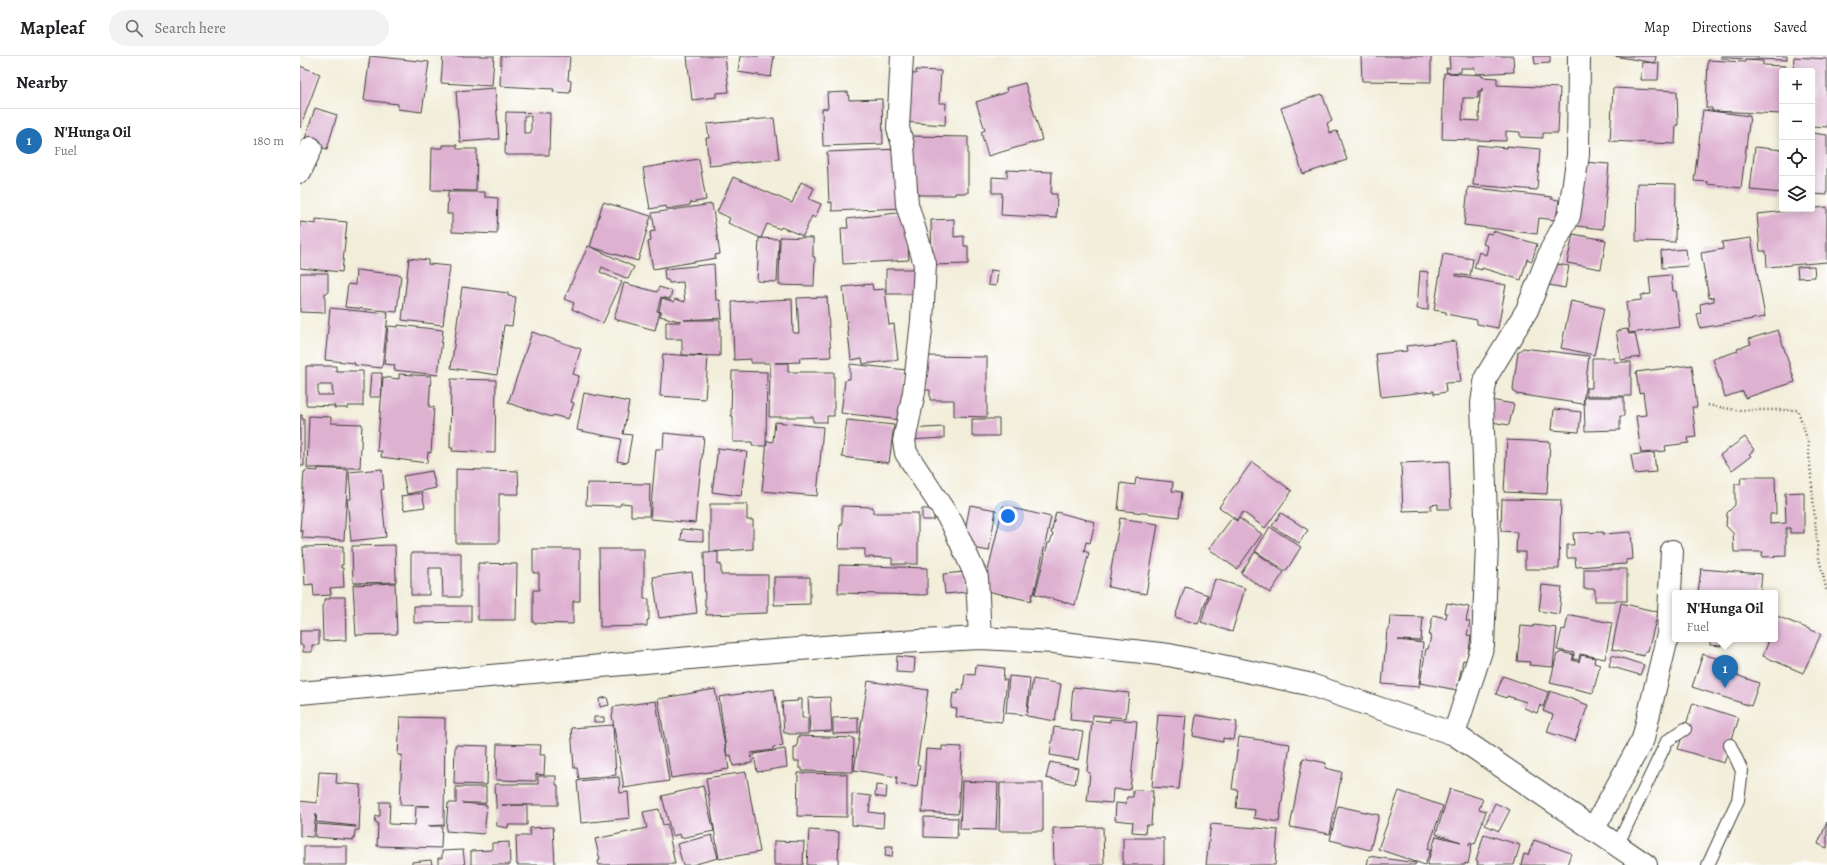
<!DOCTYPE html>
<html lang="en">
<head>
<meta charset="utf-8">
<style>
  :root { --surface:#fff; --page:#f2f2f2; --text:#202124; --muted:#757577; --line:#e0e0e0; --accent:#1f6fb2 }
  body { margin:0; font-family:Alegreya,serif; background:var(--page); color:var(--text) }
  .controls { position:absolute; right:12px; top:12px; display:grid; overflow:hidden; border-radius:4px; box-shadow:0 2px 10px #0003 }
  .controls button { width:36px; height:36px; display:grid; place-items:center; padding:0; border:0; border-bottom:1px solid var(--line); background:var(--surface); color:var(--text); font:20px sans-serif }
  .you { position:absolute; left:708px; top:460px; width:14px; height:14px; margin:-10px; border:3px solid #fff; border-radius:50%; background:#1a73e8; box-shadow:0 0 0 6px #1a73e833 }
  .badge { display:grid; place-items:center; width:26px; height:26px; border-radius:50%; background:var(--accent); color:#fff; font-size:13px; font-weight:700 }
  .pin { position:absolute; translate:-50% -33px; filter:drop-shadow(0 1px 2px #0008) }
  .pin::after { content:''; position:absolute; top:21px; width:14px; height:12px; background:inherit; clip-path:polygon(0 0,100% 0,50% 100%) }
  .popup { position:absolute; left:1372px; top:534px; width:106px; height:52px; box-sizing:border-box; display:grid; place-content:center; border-radius:4px; background:var(--surface); filter:drop-shadow(0 1px 3px #0005); font-size:13px; white-space:nowrap; color:var(--muted) }
  .popup b { font-size:15px; color:var(--text) }
  .popup::after { content:''; position:absolute; left:50%; top:100%; margin-left:-8px; border:8px solid transparent; border-top-color:var(--surface) }
  .list { margin:0; padding:0; list-style:none }
  h2 { display:flex; justify-content:space-between; align-items:center; height:52px; margin:0; padding:0 16px; font-size:17px }
  h2 small { font-size:13px; font-weight:400; color:var(--muted) }
  .list li { display:grid; grid-template-columns:26px 1fr auto; gap:12px; align-items:center; box-sizing:border-box; height:64px; padding:0 16px; border-top:1px solid var(--line) }
  .list b { display:block; font-size:15px; white-space:nowrap }
  .list p { margin:0; font-size:13px; white-space:nowrap; color:var(--muted) }
  .list em { font-size:13px; font-style:normal; color:var(--muted) }
  .icon { flex:none; width:22px; height:22px; fill:none; stroke:currentColor; stroke-width:2; stroke-linecap:round; stroke-linejoin:round }
  .map { position:relative; flex:none; width:1527px; height:809px; overflow:hidden }
  header { display:flex; align-items:center; gap:24px; box-sizing:border-box; height:56px; padding:0 20px; background:var(--surface); border-bottom:1px solid var(--line) }
  header strong { font-size:19px }
  nav { display:flex; gap:22px; margin-inline-start:auto; font-size:14px }
  .search { width:280px; height:36px; background:var(--page); display:flex; align-items:center; gap:10px; box-sizing:border-box; padding:0 14px; border-radius:22px; color:var(--muted); font-size:15px }
  main { display:flex }
  aside { flex:1; background:var(--surface) }
  .map>svg:first-child { display:block }
</style>
</head>
<body>
<header>
<strong>Mapleaf</strong>
<div class="search"><svg class="icon" aria-label="search" viewBox="0 0 24 24"><circle cx="10" cy="10" r="6"/><path d="M15 15l6 6"/></svg>Search here</div>
<nav><a>Map</a><a>Directions</a><a>Saved</a></nav>
</header>
<main>
<aside>
<h2>Nearby<small></small></h2>
<ul class="list">
<li><span class="badge">1</span><div><b>N'Hunga Oil</b><p>Fuel</p></div><em>180 m</em></li>
</ul>
</aside>
<div class="map">
<svg width="1527" height="809" viewBox="0 0 1527 809">
  <rect width="100%" height="100%" fill="#fff"/>
  <filter id="ink" filterUnits="userSpaceOnUse"><feTurbulence type="fractalNoise" baseFrequency=".025" numOctaves="2"/><feDisplacementMap in="SourceGraphic" scale="8" xChannelSelector="R" yChannelSelector="G"/><feConvolveMatrix kernelMatrix="1 2 1 2 8 2 1 2 1" color-interpolation-filters="sRGB"/></filter>
  <filter id="wash" filterUnits="userSpaceOnUse"><feTurbulence type="fractalNoise" baseFrequency=".012" numOctaves="4" result="noise"/><feDisplacementMap in="SourceGraphic" scale="16" xChannelSelector="R" yChannelSelector="G"/><feGaussianBlur stdDeviation="0.9" result="paint"/><feColorMatrix in="noise" values="0 0 0 0 0 0 0 0 0 0 0 0 0 0 0 0 0 1.4 0 .05"/><feComposite in="paint" operator="in"/></filter>
  <g filter="url(#wash)">
    <rect width="100%" height="100%" fill="#f2eeda"/>
    <g id="blocks">
      <!-- building -->
      <path fill="#deb1d1" fill-rule="evenodd" d="M70,0L129,6L122,56L98,53V48L64,44Z
        M143,0H194L192,30L141,27Z
        M201,0H270L268,24L271,25L270,37L253,36L254,33L200,30Z
        M387,0H425L429,36L416,37V41L392,44Z
        M440,0H474L471,21L438,16Z
        M1061,0H1131V26L1062,25Z
        M1149,0H1213L1214,16L1176,18L1175,12H1161V16L1147,17L1182,19V21L1197,22V29L1260,32L1258,77H1243V82L1220,81V76L1206,75V85L1142,83L1144,17H1147L1146,12H1150ZM1182,32V36H1180L1179,65L1162,64L1163,42H1178V35H1181Z
        M1234,0H1250V7L1235,8Z
        M1314,0H1356L1355,7Z
        M1421,0H1487V4L1421,2Z
        M1494,1L1527,3V71L1512,70V15H1493Z
        M1408,4L1445,6V4L1463,5V9L1485,10V15H1482V58L1412,55V52H1406Z
        M1342,6L1359,7L1358,24H1341Z
        M0,10L20,18L0,72Z
        M616,14L641,15L639,47H646L645,69L602,66L605,17L616,18Z
        M725,27L742,84L688,100L681,76L685,74L676,46L707,36L706,32Z
        M195,32L199,83L160,86L156,35Z
        M1313,32L1377,35L1378,69H1376L1375,88L1310,85Z
        M548,36L549,44L582,43L583,88L523,90L522,53L528,52L527,37Z
        M1022,38L1032,65L1027,67L1030,77L1037,75L1047,104L1003,118L981,52Z
        M15,52L37,59L27,93L4,86Z
        M1403,54L1450,60L1441,132L1407,128L1408,126L1394,125Z
        M206,56L250,57L249,99H205ZM224,60H231V77H224Z
        M474,62L479,103L409,110L406,82H409L407,68Z
        M1512,77L1527,79V139L1512,138Z
        M608,80L668,81V137H655V139H607Z
        M143,89H157V93H177L176,135L131,134L132,92H143Z
        M1177,89L1206,92V90L1240,93L1237,134L1173,129Z
        M1455,91L1482,94V137L1450,134Z
        M600,93L604,152L532,155V146L529,147L527,96Z
        M399,103L406,144L390,147V149L385,150L367,153L366,150L350,153L343,112Z
        M1283,106L1309,108L1303,173L1277,170Z
        M707,114L752,116L751,138H757L756,162L701,159L702,137H692V121L707,122Z
        M433,121L492,147L501,126L514,132L509,143L521,148L515,162L512,160L503,180L481,171L480,173L467,168L461,182L428,167L430,162L417,156Z
        M1337,127L1376,128L1375,186L1336,185Z
        M1168,131L1252,141L1251,143L1259,144L1256,164L1239,162L1237,178L1164,169Z
        M148,136H185V141L198,142L197,178L152,176V158H147Z
        M303,146L351,160L338,205L291,191L334,211L328,223L302,211L300,216L322,226L303,267L272,253L274,247L264,243L288,190L290,191Z
        M412,148L420,198L415,199L416,202L353,213L348,186L351,185L350,176L355,175L352,157Z
        M1527,151V206L1467,211L1466,195H1460L1457,158Z
        M605,156L609,204L543,208L541,172H548L547,163Z
        M16,163L47,166L42,216L0,212V166L16,168Z
        M654,163V181L664,180V190H668V208L632,209L631,164Z
        M1193,175L1237,188L1232,205L1227,203L1221,224L1182,212V214L1174,212L1179,196L1186,199L1188,190L1183,188L1187,177L1192,178Z
        M1273,178L1306,184L1301,213L1267,207Z
        M480,181L513,182V201H515L514,230L479,229Z
        M459,182L479,183L477,226L457,225Z
        M1451,182L1465,261L1400,272L1397,258L1401,257L1400,248L1414,245V241L1409,242L1401,197L1423,193L1422,186Z
        M1386,193L1388,210L1362,212L1361,195Z
        M1143,198L1173,203L1170,220L1156,218V220L1206,229L1198,272L1177,268V264L1146,258V256L1134,254Z
        M109,202L128,204V208L150,210L143,269L102,264Z
        M1250,207L1269,210L1265,232L1249,229L1250,226H1247Z
        M414,208L416,244H420L422,262L384,264H420V300L382,299V283H366V266H381L380,264L379,265L360,260L362,256L359,255L362,242L374,246L375,243L385,246L383,226L369,227L368,224H365L364,213Z
        M1514,210L1515,221L1498,222L1497,211Z
        M586,213H617L614,238H586Z
        M56,214L101,219L97,256L45,251L48,228L55,229Z
        M690,214L698,215L696,230L688,229Z
        M1120,215L1128,216V254L1117,253Z
        M0,217H28V237H25V257L0,256Z
        M1371,219L1373,235H1376L1380,271L1329,277L1326,246L1341,244V239L1351,238L1349,221Z
        M324,227L357,236L359,231L372,235L370,243L361,241L357,255L360,256L355,274L314,263Z
        M572,228L573,234L585,233L589,269L594,268L598,304L563,308L562,302L551,304L543,231Z
        M162,231L208,237V240L216,241L212,270L204,269L197,319L151,312Z
        M527,241L531,301L499,302L500,306L475,307H488V316H534V360H527V366H513V361H469L470,307H451V303L434,304L432,246L492,243L493,277H499L497,242Z
        M1271,245L1304,252L1294,299L1261,292Z
        M30,252L88,258L82,312L54,309L55,307L25,304Z
        M98,269L143,274L138,319L94,314L95,309L84,308L88,270L98,271Z
        M1327,273L1329,278L1335,277L1340,301L1321,304L1316,275Z
        M1478,274L1495,326L1445,342L1443,335L1425,341L1413,303L1438,295L1437,293L1451,288L1449,283Z
        M232,276L281,293L273,318L279,320L271,346L274,347L268,363L253,359L252,361L208,347Z
        M1156,285L1161,326L1145,327L1146,336L1134,338V335L1081,341L1076,298L1107,295L1106,290Z
        M1223,292L1289,300L1283,348L1216,338L1213,333L1218,296Z
        M363,298L408,301L405,343L360,340Z
        M625,300L687,301V361L654,360V344H630V334H625Z
        M1292,302H1314V306H1331V340H1286V332H1292Z
        M550,308L607,314L601,364L541,357L545,325L547,323H550Z
        M1392,309L1397,351H1392L1396,381L1388,382L1389,387L1365,390L1366,395L1341,397L1336,360L1346,359L1343,336L1339,337L1336,316Z
        M6,310H36V315H63V350H48V352H34L35,350L6,349ZM18,329H32L33,339H18Z
        M432,315L467,316L466,390H452V386H433V360H431Z
        M71,317H82L81,341H69Z
        M99,318L131,320L129,351H134L131,397L128,396L127,407L81,401L82,395H77L83,321L99,323Z
        M151,323L196,324L195,397L152,395L153,392H150Z
        M284,337L329,346L323,378L332,379L327,407L317,405L321,383L277,374Z
        M1284,341H1324V360H1320V374L1285,375Z
        M1190,344L1214,348L1209,369L1186,365Z
        M1254,353L1281,356L1279,376L1252,374Z
        M0,359H2V363H4V410H0Z
        M9,360L31,361V367L62,368L60,412H7Z
        M672,363H699V380H672Z
        M547,364L594,369L589,407L542,401Z
        M475,366L523,371L517,440L462,435L467,385L473,386Z
        M644,371V382L609,384L608,373Z
        M364,377L404,381L395,467L350,463L356,393H363Z
        M1445,381L1454,394L1449,398L1451,400L1432,414L1420,399Z
        M1207,384L1250,386L1247,438L1204,436Z
        M418,392L447,396L441,440L412,436Z
        M1354,397L1356,416L1334,418L1331,399Z
        M1149,405L1151,453H1138V448L1131,449V454L1103,455L1101,407Z
        M952,406L992,435L965,472L943,456L937,464L919,451Z
        M18,412L48,414L44,484L2,482L3,475H0L4,416H5L6,414L18,415Z
        M82,413L84,433L81,434L86,481L51,485L47,443H51L49,416Z
        M156,413L218,415L219,438H199V487H156Z
        M132,415L136,432L107,438L103,420Z
        M1441,421H1475L1476,458H1470V468L1486,467L1485,437L1504,436V477H1490V472H1486V500L1462,501L1463,496H1434L1433,477L1426,470L1427,457L1435,449V428L1440,429Z
        M836,422L873,426L872,435L882,436L879,461L818,454L821,427L835,429Z
        M287,427L350,428L349,460H331V448L321,447L320,450L286,449Z
        M122,437L125,451L104,454L101,440Z
        M1202,443L1261,444L1259,513H1225V496H1216L1217,476L1201,475Z
        M410,448H447V464H453V493L410,496Z
        M670,449L696,454L689,495L662,490Z
        M542,450L573,451V457H618V508H592V502L565,501V493H539L540,469H542Z
        M703,450L751,461L734,538H732L731,545L687,535L688,528H685Z
        M622,453H634V464H622Z
        M756,456L795,466L790,487L786,486L784,495L789,497L775,549L735,538L748,487H750L753,478L751,477Z
        M981,457L1008,474L999,487L972,470Z
        M820,462L858,468L846,538L808,531Z
        M932,462L937,465L939,462L962,478L937,513L909,493Z
        M970,471L1001,491L986,515L955,495Z
        M382,473L403,475V485L381,484Z
        M1303,476V478L1331,476L1333,503L1326,504V508L1276,511L1275,502H1267V489H1274L1273,477Z
        M95,489L96,526L53,527L52,490Z
        M43,490V509H41V512H43L44,531L30,532L31,539L14,540L13,528L5,529L3,491Z
        M233,493H280V545H273V568L233,567V534H239V517H233Z
        M299,493H344V543H349V564H347V570L300,571Z
        M404,496H418V509L421,508V519H468V549H467V557L406,559V551H405Z
        M955,496L984,516L970,537L941,517Z
        M111,497H161V541H143L142,512H129V539H111Z
        M178,507L217,508L216,564H178Z
        M539,509L627,512V539L538,537Z
        M1284,513H1327V545H1295V533H1284Z
        M1401,513L1462,518L1460,537H1398Z
        M392,516L397,557L359,562L353,521Z
        M665,516L667,536L645,538L643,518Z
        M474,521H510V548L474,549Z
        M915,523L945,532L932,576L901,566Z
        M95,527L97,578L56,579L53,529Z
        M1242,529L1262,531L1259,558L1239,555Z
        M885,531L908,539L898,568L875,561Z
        M30,541H45L46,584L23,585L22,550H24V543H30Z
        M1147,547L1169,551L1166,565L1170,566L1167,579L1171,580L1167,605L1163,604L1157,634L1120,627L1126,593H1128L1131,580H1129L1133,559L1146,562L1147,557H1145Z
        M1321,547L1358,556L1348,595H1345L1344,600L1312,593Z
        M114,550H171V566L114,567Z
        M1271,559L1312,567L1305,603L1280,598L1279,604L1273,603L1274,597L1257,594L1262,573L1265,574L1268,560Z
        M1090,560L1123,561L1121,585L1098,584L1123,587L1119,631L1082,628L1087,574H1089Z
        M1477,560L1521,578L1503,617L1463,600L1468,587L1466,586L1467,583H1475V564Z
        M1234,569L1257,572L1253,611L1229,609L1230,606L1217,605L1221,570L1233,571Z
        M0,575H19V589H12V596H3V589H0Z
        M1410,583H1422L1421,590L1410,589Z
        M1260,596L1274,599L1272,604L1279,606L1281,599L1295,602L1294,607L1300,609L1293,637L1250,627L1257,598H1259Z
        M1403,598L1437,609L1433,618L1459,627L1451,650L1392,631Z
        M1312,599L1344,609L1340,619L1309,610Z
        M597,600L615,602L614,617L596,616Z
        M676,609L704,612L703,624H707L702,666L656,661L657,653L651,652L653,637L658,638V633L663,634L665,618L675,619Z
        M709,620L730,622L727,657L733,623L761,628L755,665L727,660V659L706,657Z
        M1203,620L1248,636L1243,651L1240,649L1237,657L1224,652L1226,646L1207,640L1206,642L1196,638Z
        M568,625L628,634L617,708L620,709L617,731L596,728L597,721L554,714Z
        M773,631L829,637L826,662L793,659L792,664L810,666V663L837,665L830,734L813,733L812,747L787,745L790,717L787,716L792,666L770,664Z
        M415,633L429,713L371,722L358,643Z
        M474,633L483,690L473,691V694L451,697L452,707L433,710L431,699L427,700L419,641Z
        M1250,635L1288,649L1275,685L1247,676L1253,659L1243,655Z
        M307,641L309,649L300,651L299,643Z
        M530,641L532,675L510,676L508,642Z
        M497,643H502V662H508V678H488V677H484L482,646L498,645Z
        M356,645L369,725L324,732L312,659L313,658V651Z
        M1393,647L1439,662L1424,707L1378,693Z
        M858,658L886,660L879,733L852,731Z
        M896,659L937,666L934,684L923,682V686L893,680Z
        M100,661L145,662L144,769L128,770H142L141,792L77,790L78,767L75,766L76,760H80V746H90L89,768L115,769L116,750H130L100,749L102,699H98Z
        M294,661H304V666H294Z
        M558,661V677L533,678V662Z
        M313,669L316,719L279,723L277,712H274L271,672Z
        M754,671L783,676L778,704L750,699Z
        M498,680L554,682L553,716L502,715V712H499V705H494V691H497Z
        M939,681L990,688L979,766L954,762L955,754L936,752L938,734L932,733Z
        M197,688L241,689L240,699H245L244,719L236,718V725L196,724Z
        M155,689L188,690L187,729L154,728Z
        M642,690L662,691L658,758L622,756L626,693L642,694Z
        M485,693L487,711L457,716L454,698Z
        M1003,702L1026,707L1025,712L1042,716L1030,778L990,771Z
        M750,706L778,712L775,728L746,722Z
        M19,716L37,717L36,727L61,729L59,774H55L54,784L15,781L16,768L56,771V770L16,766L17,758H16L13,781L0,780V745L17,747Z
        M446,716L460,796L419,803L406,722Z
        M498,717L547,718V761L497,760Z
        M238,720H256V729H258V749H202H227V769H208V772L197,770L195,728H238Z
        M319,721L320,737L328,736L330,762L281,767L277,725Z
        M662,725L698,727L696,774L660,773Z
        M700,727H743V775H699Z
        M576,729L587,730L586,742L575,740Z
        M403,730L414,775L381,782L380,778L372,780L362,740Z
        M156,731H186V747H162L187,749L184,778L146,775L148,747H156Z
        M1150,733L1183,743L1179,753L1186,755L1175,788L1170,786L1169,790L1170,787L1172,788L1168,808L1165,807V809H1127L1136,780L1161,786L1136,778Z
        M833,734L853,735L851,769H846L845,777L832,776L833,766L815,764L816,747L826,748L827,741H833Z
        M1099,735L1143,750L1128,793H1131L1125,809L1078,793Z
        M552,738L571,740L569,756L584,758L583,772L552,769Z
        M1195,747L1210,754L1199,775L1185,769Z
        M1038,750L1079,759L1070,794L1030,784Z
        M359,753L363,769L367,768L375,808L299,809L298,805L300,804L295,783L347,772L343,756Z
        M624,761L658,762L657,782L624,781Z
        M1527,766V792L1518,788Z
        M911,768L978,774L975,809H906Z
        M253,771L255,809H217L216,780H230V772Z
        M803,771L804,809H754L753,772Z
        M509,774L539,776L538,809H507Z
        M1184,778L1220,789L1214,809H1177L1178,806L1176,805Z
        M412,779L418,802L392,809H383L377,788Z
        M823,782H864V809H823Z
        M1234,784L1271,797L1267,809H1221L1224,798L1228,799Z
        M474,785L504,786L503,809H474Z
        M209,786L210,809H171V795L192,794V787Z
        M4,790H47V809H4Z
        M586,790H593L592,801L585,800Z
        M163,794L165,809H138V802H142V795Z
        M1069,800L1116,807L1115,809H1067Z
        M131,804L132,809H112V806Z"/>
    </g>
  </g>
  <g filter="url(#ink)">
    <use href="#blocks" fill-opacity="0" stroke="#3c3c38" stroke-width="1"/>
    <g fill="none" stroke-linecap="round" stroke-linejoin="round">
      <!-- lane casing -->
      <g stroke="#3c3c38" stroke-width="14">
        <path id="lane" d="M1317,790L1367,685L1385,673
          M1408,809L1438,744L1442,715L1430,689"/>
      </g>
      <!-- street casing -->
      <g stroke="#3c3c38" stroke-width="24">
        <path id="street" d="M602,0L598,72L603,89L607,148L625,208L622,265L614,336L604,385L606,397L652,467L677,522L680,582
          M0,116L11,92
          M1154,678L1183,589L1187,488L1182,347L1186,321L1227,254L1251,194L1269,160L1278,99L1279,0
          M1293,774L1343,683L1368,578L1372,495"/>
      </g>
      <!-- secondary casing -->
      <g stroke="#3c3c38" stroke-width="24">
        <path id="secondary" d="M0,637L424,599L561,588L680,582L754,586L869,599L1008,628L1154,678L1346,809"/>
      </g>
      <!-- path -->
      <path stroke="#3c3c38" stroke-width="2.5" stroke-dasharray="1 3" stroke-linecap="butt" d="M1408,349L1436,354H1498L1508,386L1518,498L1527,536"/>
      <!-- lane -->
      <use href="#lane" stroke="#fff" stroke-width="12"/>
      <!-- street -->
      <use href="#street" stroke="#fff" stroke-width="22"/>
      <!-- secondary -->
      <use href="#secondary" stroke="#fff" stroke-width="22"/>
    </g>
  </g>
</svg>
<div class="controls">
<button>+</button>
<button>−</button>
<button><svg class="icon" aria-label="locate" viewBox="0 0 24 24"><circle cx="12" cy="12" r="6"/><path d="M12 2v4M12 18v4M2 12h4M18 12h4"/></svg></button>
<button><svg class="icon" aria-label="layers" viewBox="0 0 24 24"><path d="M12 4l9 5-9 5-9-5zM3 14l9 5 9-5"/></svg></button>
</div>
<div class="you"></div>
<div class="pin badge" style="left:1425px;top:632px">1</div>
<div class="popup"><b>N'Hunga Oil</b>Fuel</div>
</div>
</main>
</body>
</html>
